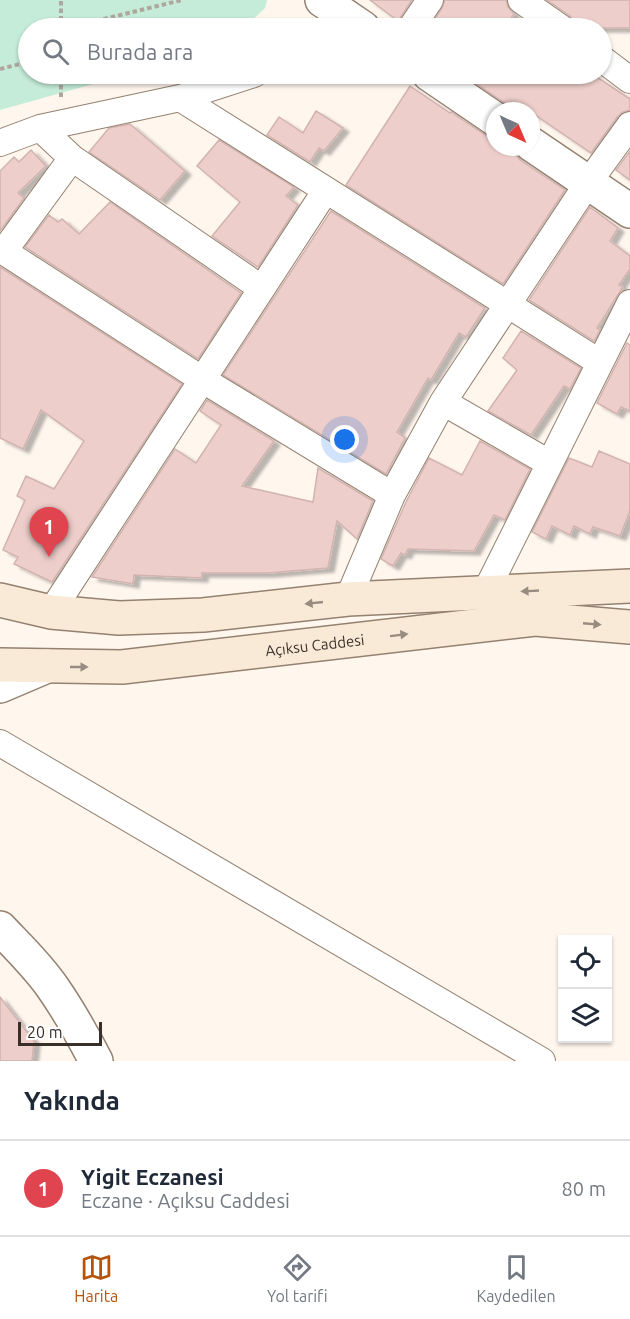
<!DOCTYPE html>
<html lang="tr">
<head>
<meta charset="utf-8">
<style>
  :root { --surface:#fff; --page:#f6f6f7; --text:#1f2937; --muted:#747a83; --line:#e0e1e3; --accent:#b45309 }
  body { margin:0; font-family:Ubuntu,sans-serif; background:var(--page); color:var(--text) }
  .controls { position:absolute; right:18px; bottom:18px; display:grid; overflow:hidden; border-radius:0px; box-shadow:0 2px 4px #0004 }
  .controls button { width:54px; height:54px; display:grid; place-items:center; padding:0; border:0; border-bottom:2px solid var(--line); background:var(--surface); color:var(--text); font:30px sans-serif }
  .compass { position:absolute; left:486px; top:102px; width:54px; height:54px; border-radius:50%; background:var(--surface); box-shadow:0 2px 4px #0004; rotate:136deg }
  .scale { position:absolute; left:18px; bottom:15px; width:84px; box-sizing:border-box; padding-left:6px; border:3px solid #372f28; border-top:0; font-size:16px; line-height:21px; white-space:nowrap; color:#372f28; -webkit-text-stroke:4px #fff; paint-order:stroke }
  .you { position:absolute; left:345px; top:440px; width:21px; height:21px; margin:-15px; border:4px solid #fff; border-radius:50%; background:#1a73e8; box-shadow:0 0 0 9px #1a73e833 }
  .badge { display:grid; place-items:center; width:39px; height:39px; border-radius:50%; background:var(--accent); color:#fff; font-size:20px; font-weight:700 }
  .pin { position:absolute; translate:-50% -50px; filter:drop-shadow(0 2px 3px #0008) }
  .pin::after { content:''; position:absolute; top:32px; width:21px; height:18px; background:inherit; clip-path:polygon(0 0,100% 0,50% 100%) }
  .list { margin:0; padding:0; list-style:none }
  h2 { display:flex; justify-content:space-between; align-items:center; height:78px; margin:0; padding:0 24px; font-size:26px }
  h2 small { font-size:20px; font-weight:400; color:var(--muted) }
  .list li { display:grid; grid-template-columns:39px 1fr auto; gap:18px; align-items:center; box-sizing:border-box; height:96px; padding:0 24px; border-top:2px solid var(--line) }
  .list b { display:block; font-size:22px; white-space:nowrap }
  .list p { margin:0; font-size:20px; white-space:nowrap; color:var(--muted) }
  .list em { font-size:20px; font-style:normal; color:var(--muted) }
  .icon { flex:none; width:33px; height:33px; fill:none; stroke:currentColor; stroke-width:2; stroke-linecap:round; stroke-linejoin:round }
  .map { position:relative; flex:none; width:630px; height:1061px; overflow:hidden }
  .search { position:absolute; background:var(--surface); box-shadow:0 2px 4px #0004; left:18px; right:18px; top:18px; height:66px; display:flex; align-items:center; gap:15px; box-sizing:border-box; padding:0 21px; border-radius:33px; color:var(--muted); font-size:22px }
  .sheet { height:174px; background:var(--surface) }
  nav { display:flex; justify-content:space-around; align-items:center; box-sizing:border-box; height:84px; border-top:2px solid var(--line); background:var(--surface); font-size:16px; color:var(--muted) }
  nav a { display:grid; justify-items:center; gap:3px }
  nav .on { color:var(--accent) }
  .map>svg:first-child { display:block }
</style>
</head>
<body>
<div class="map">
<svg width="630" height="1061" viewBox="0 0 630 1061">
  <defs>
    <filter id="shadow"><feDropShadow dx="6" dy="4" stdDeviation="1.5" flood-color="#0004"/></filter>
  </defs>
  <rect width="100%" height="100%" fill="#fff6ee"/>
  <!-- green -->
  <path fill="#c4ecd8" d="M0,0H267L265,8L244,28H28V74H129L0,110Z"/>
  <!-- building -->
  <path fill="#edceca" stroke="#d1b3af" stroke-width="1.5" filter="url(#shadow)" d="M370,0H412L398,21Z
    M445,0H506L508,7L514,14L505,28H429L442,8Z
    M547,0H630V28H576L574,21L570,16Z
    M480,74H592L630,99V110L623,112L618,116L591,153L519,104L512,111L506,104L474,82Z
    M410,86L450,113L451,112L484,134L495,138V147H508L520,160L565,190L503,284L346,185Z
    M316,111L343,128L324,151L319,148L310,162L267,135L279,117L303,133Z
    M130,124L185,171L160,200L89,152L109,128Z
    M219,140L294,187L286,196L298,205L258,267L212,236L240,202L197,166Z
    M31,150L46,166L18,193L24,198L0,231V171L14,157L19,162Z
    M630,151V180L616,170Z
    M110,202L241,293L198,359L25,247L49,215L58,222L62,219L79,234Z
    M590,207L618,228L610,241L630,256V269L619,285L623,287L597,328L600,330L594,341L529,300Z
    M331,211L485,308L466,337L459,333L431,380L428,378L397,432L405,438L386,474L223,375Z
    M0,267L182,384L52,582L14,564L18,557L3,550L25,500L17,496L26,476L54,489L84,441L41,410L23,449L0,438Z
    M521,331L581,368L570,389L564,386L531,435L488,411L517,370L503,358Z
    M627,343L630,345V411L621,407L617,414L597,403Z
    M207,400L274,441L242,486L313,502L318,468L373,501L357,539L337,521L328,568L268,573H202V578L134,575L133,584L92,577L175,449L196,463L221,425L200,411Z
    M480,441L530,469L505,520L494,515L474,551L408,549L405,555L401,553L393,566L381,559L406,502L429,458L462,475Z
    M599,451L630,464V511L620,536L593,527L590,534L574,526L570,535L552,526L546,539L532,532L569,458L592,467Z
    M0,997L34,1041L32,1061H0Z"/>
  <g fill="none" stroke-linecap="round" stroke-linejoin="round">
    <!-- minor casing -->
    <g stroke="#94816f" stroke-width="28">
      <path id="minor" d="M521,0L561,28
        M411,28L430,0
        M602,59L630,80
        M180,98L599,362
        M40,128L72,158L261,288
        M0,143L40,128L180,98L254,74
        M0,249L203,380L392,495
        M4,251L72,158
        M443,402L549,463
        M485,593L630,303
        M348,599L392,495L443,402L588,183L630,125
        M51,612L326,190
        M0,743L542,1061"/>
    </g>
    <!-- tertiary casing -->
    <g stroke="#94816f" stroke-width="36">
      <path id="tertiary" d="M322,0L363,28
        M429,74L495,119
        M531,144L630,211
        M0,686L47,666
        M0,928C18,947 38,966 53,988C69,1011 83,1036 96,1061"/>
    </g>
    <!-- secondary casing -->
    <g stroke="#94816f" stroke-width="36">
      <g id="secondary">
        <path d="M0,600L51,612L119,618L203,615L348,599L630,586"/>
        <path id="s1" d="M0,665L122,667L535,619L630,627"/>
      </g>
    </g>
    <!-- path -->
    <path stroke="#afa69e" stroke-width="4" stroke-dasharray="4.5 3" stroke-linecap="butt" d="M61,28V0
      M67,28L182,0
      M0,69L28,62
      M61,97V74"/>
    <!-- minor -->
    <use href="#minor" stroke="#fff" stroke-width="26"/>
    <!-- tertiary -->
    <use href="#tertiary" stroke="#fff" stroke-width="33"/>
    <!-- secondary -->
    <use href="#secondary" stroke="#f9ead7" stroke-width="33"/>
  </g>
  <!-- one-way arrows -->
  <defs><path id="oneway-solid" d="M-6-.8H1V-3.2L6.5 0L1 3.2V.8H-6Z" transform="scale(1.5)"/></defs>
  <g fill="#988c80">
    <use href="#oneway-solid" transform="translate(530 591) rotate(177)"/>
    <use href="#oneway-solid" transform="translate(314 603) rotate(174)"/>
    <use href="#oneway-solid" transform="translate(592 624) rotate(5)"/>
    <use href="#oneway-solid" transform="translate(399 635) rotate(-7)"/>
    <use href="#oneway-solid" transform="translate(79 667)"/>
  </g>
  <g text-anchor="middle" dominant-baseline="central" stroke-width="5" stroke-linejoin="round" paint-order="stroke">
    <!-- street labels -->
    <g font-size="15" fill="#372f28" stroke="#fff">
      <text stroke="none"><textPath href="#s1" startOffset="316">Açıksu Caddesi</textPath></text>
    </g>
  </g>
</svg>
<div class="controls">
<button><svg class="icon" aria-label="locate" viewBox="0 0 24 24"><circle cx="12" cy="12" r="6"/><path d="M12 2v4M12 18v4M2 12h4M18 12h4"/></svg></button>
<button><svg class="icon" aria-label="layers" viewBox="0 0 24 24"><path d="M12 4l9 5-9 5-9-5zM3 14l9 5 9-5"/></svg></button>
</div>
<svg class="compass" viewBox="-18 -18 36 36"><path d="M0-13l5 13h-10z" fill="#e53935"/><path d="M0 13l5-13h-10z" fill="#747a83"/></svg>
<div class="scale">20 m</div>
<div class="you"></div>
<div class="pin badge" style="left:49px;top:557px;background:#e0444e">1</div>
<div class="search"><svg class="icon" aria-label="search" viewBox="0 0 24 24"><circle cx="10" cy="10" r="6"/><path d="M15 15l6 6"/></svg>Burada ara</div>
</div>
<section class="sheet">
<h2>Yakında<small></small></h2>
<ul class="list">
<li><span class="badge" style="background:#e0444e">1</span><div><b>Yigit Eczanesi</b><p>Eczane · Açıksu Caddesi</p></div><em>80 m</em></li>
</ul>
</section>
<nav>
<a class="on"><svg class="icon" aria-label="map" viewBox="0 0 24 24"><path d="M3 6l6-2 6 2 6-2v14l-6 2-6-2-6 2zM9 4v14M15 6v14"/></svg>Harita</a>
<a><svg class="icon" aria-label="directions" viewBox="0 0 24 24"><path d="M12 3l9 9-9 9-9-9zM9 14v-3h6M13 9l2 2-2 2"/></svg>Yol tarifi</a>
<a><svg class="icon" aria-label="saved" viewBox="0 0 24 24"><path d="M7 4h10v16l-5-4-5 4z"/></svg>Kaydedilen</a>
</nav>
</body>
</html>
